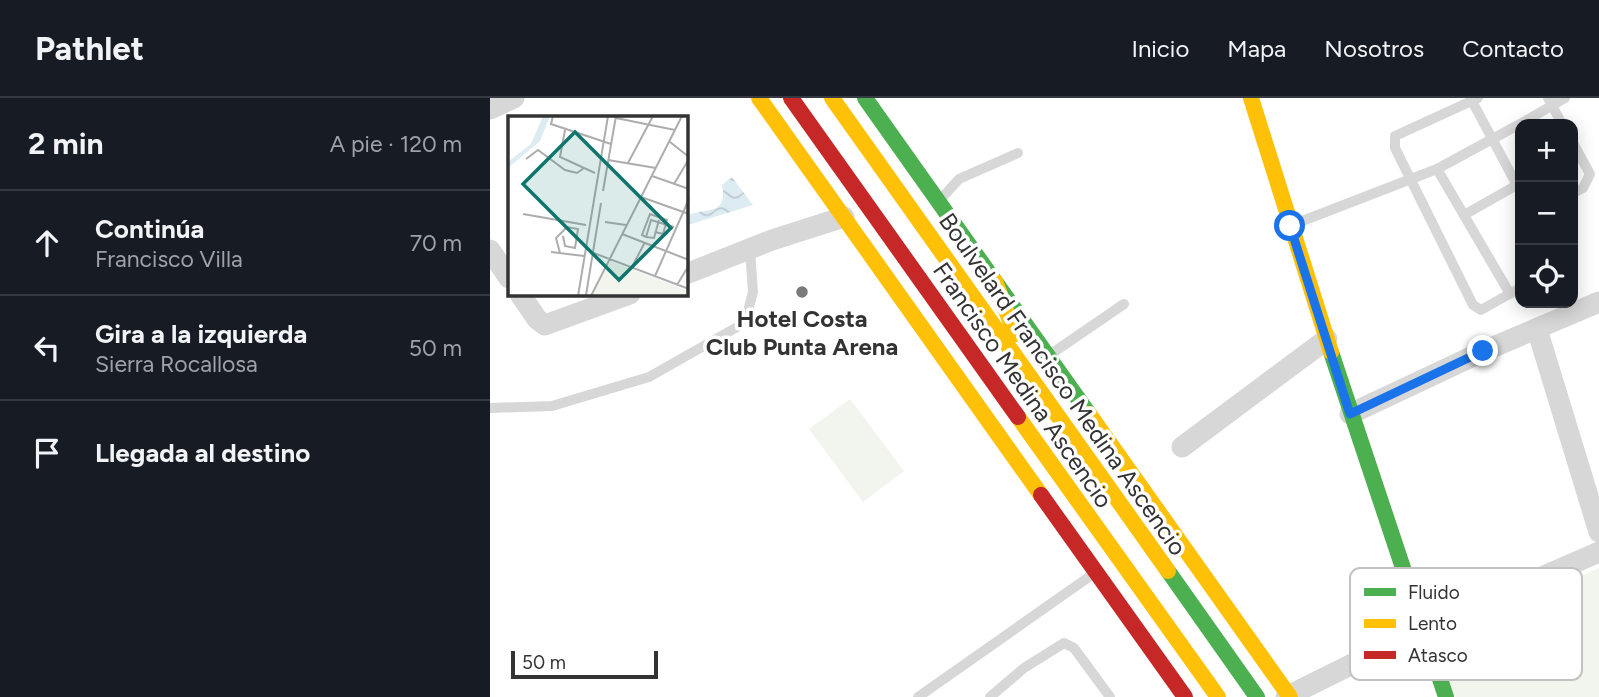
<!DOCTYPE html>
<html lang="es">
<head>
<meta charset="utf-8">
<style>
  :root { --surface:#171b24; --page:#20242c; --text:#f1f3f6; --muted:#9ea1a6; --line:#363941 }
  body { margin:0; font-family:Figtree,sans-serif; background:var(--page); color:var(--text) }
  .controls { position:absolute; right:21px; top:21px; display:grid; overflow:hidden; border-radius:14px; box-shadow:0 4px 18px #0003 }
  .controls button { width:63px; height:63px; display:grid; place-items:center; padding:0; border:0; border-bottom:2px solid var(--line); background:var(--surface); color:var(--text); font:35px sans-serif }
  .scale { position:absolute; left:21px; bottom:18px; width:147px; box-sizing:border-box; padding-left:7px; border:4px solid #333; border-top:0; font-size:19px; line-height:24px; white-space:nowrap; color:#333; -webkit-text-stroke:5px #fff; paint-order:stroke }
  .stop { position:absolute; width:21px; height:21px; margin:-16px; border:5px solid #1a73e8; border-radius:50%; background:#fff }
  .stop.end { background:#1a73e8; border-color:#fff; box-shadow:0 2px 7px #0008 }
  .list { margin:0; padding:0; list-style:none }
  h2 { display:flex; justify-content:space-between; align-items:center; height:91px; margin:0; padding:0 28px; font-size:30px }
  h2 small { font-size:23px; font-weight:400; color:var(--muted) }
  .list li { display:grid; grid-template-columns:46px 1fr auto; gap:21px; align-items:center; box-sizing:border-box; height:105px; padding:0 28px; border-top:2px solid var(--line) }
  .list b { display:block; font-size:26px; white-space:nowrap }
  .list p { margin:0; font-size:23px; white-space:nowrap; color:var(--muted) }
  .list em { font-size:23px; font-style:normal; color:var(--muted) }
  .icon { flex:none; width:38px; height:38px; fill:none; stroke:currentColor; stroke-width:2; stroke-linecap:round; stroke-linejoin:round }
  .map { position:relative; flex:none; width:1109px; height:599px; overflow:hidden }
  header { display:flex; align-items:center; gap:42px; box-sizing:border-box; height:98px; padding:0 35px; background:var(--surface); border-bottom:2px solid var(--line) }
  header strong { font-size:33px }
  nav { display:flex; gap:38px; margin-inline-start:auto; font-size:24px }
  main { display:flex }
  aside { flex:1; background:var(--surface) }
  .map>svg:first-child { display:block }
</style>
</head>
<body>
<header>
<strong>Pathlet</strong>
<nav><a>Inicio</a><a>Mapa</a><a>Nosotros</a><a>Contacto</a></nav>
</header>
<main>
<aside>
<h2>2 min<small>A pie · 120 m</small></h2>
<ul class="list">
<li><svg class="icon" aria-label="ahead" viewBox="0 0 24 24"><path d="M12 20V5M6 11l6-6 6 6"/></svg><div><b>Continúa</b><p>Francisco Villa</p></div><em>70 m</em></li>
<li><svg class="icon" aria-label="left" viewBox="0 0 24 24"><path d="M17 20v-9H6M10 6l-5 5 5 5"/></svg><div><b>Gira a la izquierda</b><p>Sierra Rocallosa</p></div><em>50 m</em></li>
<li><svg class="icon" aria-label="arrive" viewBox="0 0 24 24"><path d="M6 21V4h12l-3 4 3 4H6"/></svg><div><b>Llegada al destino</b></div></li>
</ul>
</aside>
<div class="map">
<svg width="1109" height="599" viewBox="0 0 1109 599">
  <defs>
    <pattern id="water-waves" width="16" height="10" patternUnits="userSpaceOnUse" patternTransform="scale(1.75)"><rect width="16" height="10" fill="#ddebf3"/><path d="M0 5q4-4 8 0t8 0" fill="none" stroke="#becad1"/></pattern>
  </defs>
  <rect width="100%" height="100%" fill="#fff"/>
  <!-- garden -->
  <path fill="#f1f5ed" d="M360,301L414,373L373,404L319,331Z
    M1109,470V599H961L943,544Z"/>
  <!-- water -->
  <path fill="url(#water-waves)" d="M242,79L263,107L198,127L196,119C210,108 239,121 232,87Z"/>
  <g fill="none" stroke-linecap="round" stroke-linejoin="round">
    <!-- lane -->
    <path stroke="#d7d7d7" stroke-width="10" d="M988,0L905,38V50L983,207L991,212L1030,190
      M1058,0L1072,26
      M982,3L1030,93
      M1030,26L1075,0
      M1083,45L1100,76L1093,90L1083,95
      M450,102L469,81L528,55
      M974,117L1027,87
      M802,127L947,71
      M1020,196L947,71L1030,26
      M558,258L634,206
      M0,310L62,308L159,279L249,228L258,213L263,194L260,152
      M428,599L606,474
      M500,599L534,570L574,545L584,550L620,599"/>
    <!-- street -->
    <path stroke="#d7d7d7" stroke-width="21" d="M0,11L24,0
      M0,152L19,180
      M196,176L282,142L354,119
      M30,196L47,221L55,227L140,196
      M1047,231L1109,434
      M860,316L994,253L1109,204
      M692,349L837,241
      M796,599L933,531L1109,454"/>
    <!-- fast -->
    <path stroke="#4caf50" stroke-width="16" d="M375,0L599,316
      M841,254L956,599
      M678,473L767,599"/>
    <!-- slow -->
    <path stroke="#ffc107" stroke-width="16" d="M269,0L551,397
      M342,0L678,473
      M761,0L841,254
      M505,183L525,236
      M599,316L800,599
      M528,319L728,599"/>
    <!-- jam -->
    <path stroke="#c62828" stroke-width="16" d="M301,0L528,319
      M551,397L695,599"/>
  </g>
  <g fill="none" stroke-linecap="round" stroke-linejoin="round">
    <!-- route -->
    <path stroke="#1a73e8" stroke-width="9" d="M800,128L860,316L993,253"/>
  </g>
  <!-- markers -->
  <circle fill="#7a7a7a" stroke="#fff" stroke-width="2.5" cx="312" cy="194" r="7"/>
  <g text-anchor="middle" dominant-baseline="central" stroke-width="7" stroke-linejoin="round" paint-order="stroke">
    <!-- poi labels -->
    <g font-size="24" font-weight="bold" fill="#333" stroke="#fff">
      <text x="312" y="220">Hotel Costa<tspan x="312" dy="28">Club Punta Arena</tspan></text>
    </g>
    <!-- street labels -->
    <g font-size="24" fill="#333" stroke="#fff">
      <text transform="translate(573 286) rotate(55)">Boulvelard Francisco Medina Ascencio</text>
      <text transform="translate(533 287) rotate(55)">Francisco Medina Ascencio</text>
    </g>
  </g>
  <!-- overview -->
  <g transform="translate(18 18)">
    <rect width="180" height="180" fill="#fff"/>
    <path d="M102,145L180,175V180H84Z" fill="#f1f5ed"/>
    <path d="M35,0H42L32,25L0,52V46L23,28Z" fill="#ddebf3"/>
    <path fill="none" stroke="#adadad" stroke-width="2" d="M45,0L43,8L103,28M108,2L167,14M57,14L52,41L87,57M162,26L181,41M18,43L30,34L57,54L69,57L76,52M100,44L148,52M120,47L145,0M144,60L181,73M166,68L181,43M95,75L108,0M133,81L181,98M15,98L78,109M97,106L118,109M114,118L181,144M138,121L134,119L142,98L159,104L155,118L147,116M138,121L143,104L166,111M138,121L146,122L151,104M43,136L76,140M83,136L181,173M52,137L48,122L59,111L70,113L67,132L57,130L55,120M124,151L137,126M147,160L181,83M169,169L181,149M78,179L93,87M70,180L100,0M83,180L174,0"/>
    <path fill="#0f766e" fill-opacity="0.15" stroke="#0f766e" stroke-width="3.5" d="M67,16L163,112L111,164L15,68Z"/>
    <rect width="180" height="180" fill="none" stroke="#333" stroke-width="3.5"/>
  </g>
  <!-- legend -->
  <rect x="860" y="470" width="232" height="112" rx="10" fill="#fff" stroke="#c2c2c2" stroke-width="2"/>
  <rect x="874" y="490" width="32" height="8" fill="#4caf50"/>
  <rect x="874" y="521" width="32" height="9" fill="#ffc107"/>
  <rect x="874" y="553" width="32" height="8" fill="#c62828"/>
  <g font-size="19" fill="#333">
    <text x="918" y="501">Fluido</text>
    <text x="918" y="532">Lento</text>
    <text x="918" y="564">Atasco</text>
  </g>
</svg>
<div class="controls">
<button>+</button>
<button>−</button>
<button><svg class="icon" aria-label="locate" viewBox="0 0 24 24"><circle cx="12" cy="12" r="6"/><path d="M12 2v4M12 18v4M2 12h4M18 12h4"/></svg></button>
</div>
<div class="scale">50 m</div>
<div class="stop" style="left:800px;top:128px"></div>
<div class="stop end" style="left:993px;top:253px"></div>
</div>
</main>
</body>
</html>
